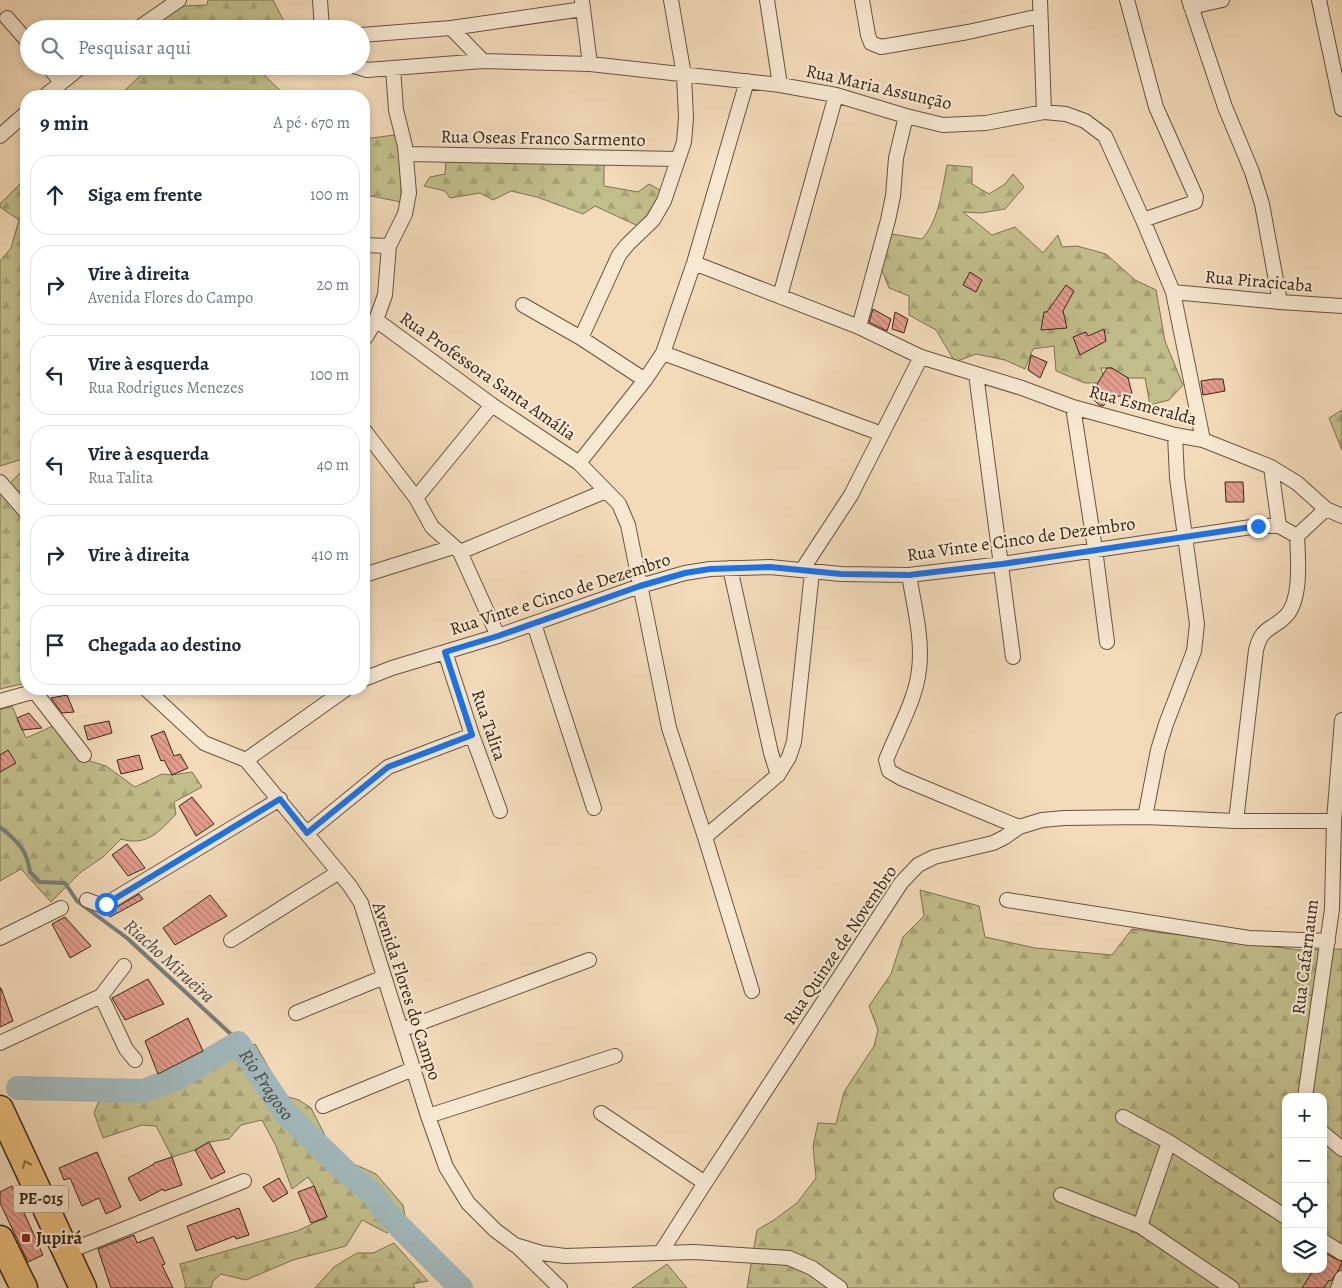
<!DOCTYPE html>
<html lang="pt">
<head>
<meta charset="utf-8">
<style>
  :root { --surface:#fff; --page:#f2f2f3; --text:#1f2937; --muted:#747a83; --line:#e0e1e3 }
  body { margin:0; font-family:Alegreya,serif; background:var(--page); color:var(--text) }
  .controls { position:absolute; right:15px; bottom:15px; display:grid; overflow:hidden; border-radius:10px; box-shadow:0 2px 8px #0003 }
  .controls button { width:45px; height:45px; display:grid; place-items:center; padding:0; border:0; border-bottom:1px solid var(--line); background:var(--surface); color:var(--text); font:25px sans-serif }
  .stop { position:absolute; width:15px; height:15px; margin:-11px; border:4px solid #1a73e8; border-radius:50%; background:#fff }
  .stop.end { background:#1a73e8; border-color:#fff; box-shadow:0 1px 5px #0008 }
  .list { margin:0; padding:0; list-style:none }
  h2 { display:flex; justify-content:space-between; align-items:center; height:65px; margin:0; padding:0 20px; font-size:21px }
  h2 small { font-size:16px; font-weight:400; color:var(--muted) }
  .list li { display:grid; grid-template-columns:32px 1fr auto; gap:15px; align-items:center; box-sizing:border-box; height:80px; margin:0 10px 10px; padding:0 10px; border:1px solid var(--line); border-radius:20px }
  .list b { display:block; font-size:19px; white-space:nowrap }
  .list p { margin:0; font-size:16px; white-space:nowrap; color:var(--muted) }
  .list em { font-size:16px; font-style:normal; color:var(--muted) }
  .icon { flex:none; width:28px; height:28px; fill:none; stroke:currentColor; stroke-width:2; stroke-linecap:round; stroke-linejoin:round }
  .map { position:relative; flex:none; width:1342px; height:1288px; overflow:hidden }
  .search { position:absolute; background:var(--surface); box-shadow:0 2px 8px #0003; left:20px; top:20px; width:350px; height:55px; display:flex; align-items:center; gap:12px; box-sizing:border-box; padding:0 18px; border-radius:28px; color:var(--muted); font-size:19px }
  .panel { position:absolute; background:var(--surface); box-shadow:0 2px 8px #0003; left:20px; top:90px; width:350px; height:605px; border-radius:20px }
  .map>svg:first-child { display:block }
</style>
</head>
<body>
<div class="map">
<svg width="1342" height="1288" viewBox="0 0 1342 1288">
  <defs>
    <pattern id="forest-firs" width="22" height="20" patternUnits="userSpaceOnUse" patternTransform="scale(1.25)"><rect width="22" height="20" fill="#c2be8b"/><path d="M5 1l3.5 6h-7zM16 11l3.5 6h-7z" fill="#a7a377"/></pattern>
    <pattern id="building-back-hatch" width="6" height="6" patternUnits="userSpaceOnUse" patternTransform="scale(1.25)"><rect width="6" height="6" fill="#e49d8f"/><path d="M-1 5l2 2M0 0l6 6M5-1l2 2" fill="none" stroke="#ba8074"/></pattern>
  </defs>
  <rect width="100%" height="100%" fill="#f3dbba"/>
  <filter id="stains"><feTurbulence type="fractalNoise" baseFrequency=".004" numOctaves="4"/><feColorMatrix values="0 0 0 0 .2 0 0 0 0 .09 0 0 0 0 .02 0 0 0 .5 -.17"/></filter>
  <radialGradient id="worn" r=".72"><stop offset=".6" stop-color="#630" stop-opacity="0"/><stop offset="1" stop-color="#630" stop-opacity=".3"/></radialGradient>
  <!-- forest -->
  <path fill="url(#forest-firs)" stroke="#7d7251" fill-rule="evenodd" d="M208,0H273L288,29H162L161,20L184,6L207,5Z
    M150,66H273L265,76L286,96H119Z
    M402,134L401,202L371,196L364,198V139Z
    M604,157V186L638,192L649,184L662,191L647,215L638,226L595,206L583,214L537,197L511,191L493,200L480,193L450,198L445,191L424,186L430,177L445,174L446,159Z
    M947,165L972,167V184L989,194L1005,184L1013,174L1024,187L1005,209L981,213L963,212L992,235L1015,227L1043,253L1058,235L1062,247L1077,246L1106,254L1135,280L1156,290L1165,341L1183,385L1169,400L1150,405L1145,378H1128L1112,368H1101L1106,383H1085L1056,371L1054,346L1033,349L1025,369L1005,360L976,354L955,362L936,330L909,315V296L889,288L881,268L892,234L922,239C939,220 942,190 947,165Z
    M26,178V458L0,466V261L11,248L19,220L0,207V204Z
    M1342,410V450L1329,418Z
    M26,467V683L0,689V493Z
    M12,706L26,738L55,725L83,759L106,766L135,787L162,774L172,775L192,772L202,787L174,802L176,814C160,831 147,847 121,839L103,857L81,872L51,902L21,869L0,881V710Z
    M920,890L979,906L985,937L1035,948L1112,955L1132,929L1300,950L1342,949V1288H747L757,1230L774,1220L797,1203L816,1178L813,1146L818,1123L836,1124L844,1092L874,1046L878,1030L869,1006L891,974L903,937L924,916ZM1286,1097H1323V1269H1286Z
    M255,1044L285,1096L299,1100L311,1108L331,1147L347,1161L376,1174L403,1205L405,1216L387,1233L362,1220L346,1246L293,1260L246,1280L221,1274L213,1281L211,1288H184L186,1287L180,1264L297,1231L327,1217L314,1186L308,1177L292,1189L276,1146L262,1120L241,1125L229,1139L209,1142L195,1150L172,1157L156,1126L142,1125L103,1138L94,1113L101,1096L148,1097Z
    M394,1243L428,1281L413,1284L415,1288H315L334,1267L357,1253H373Z
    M667,1264L687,1288H632Z"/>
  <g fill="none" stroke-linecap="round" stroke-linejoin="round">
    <!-- stream -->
    <path stroke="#777e79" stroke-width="4" d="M0,827C17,841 27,849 30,872L40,882L65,883L77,901L127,938L234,1037L238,1043"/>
    <!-- river -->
    <path stroke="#a1b8bb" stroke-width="24" id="s1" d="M18,1088L143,1091L178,1078L238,1043L285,1113L345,1171L372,1193L388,1215L461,1288"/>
  </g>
  <!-- building -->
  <path fill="url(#building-back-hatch)" stroke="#382617" d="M970,272L982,280L976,292L963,285Z
    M1066,285L1074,291L1063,311L1067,328L1041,330L1044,312H1047Z
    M873,309L891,319L887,331L869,322Z
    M895,312L908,319L904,333L892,329Z
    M1104,329L1106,341L1080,355L1073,337L1086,332L1088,336Z
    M1031,355L1047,362L1040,378L1028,370Z
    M1107,368H1112L1128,378L1132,393L1111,398L1103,406L1099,405L1090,396Z
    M1214,379H1223L1225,391L1203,395L1201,381Z
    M1225,482H1243L1244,502H1226Z
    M67,695L74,712L62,713L51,698Z
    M29,713L33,718L42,728L22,730L17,718Z
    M109,721L112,733L88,740L84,726Z
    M164,731L174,756L180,754L188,768L172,775L164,760L161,761L151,736Z
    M8,750L16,763L0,772V755Z
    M139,755L143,769L121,774L117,760Z
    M192,797L214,824L196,836L179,806Z
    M127,844L145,868L128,876L112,855Z
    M139,894L143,899L110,917L107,913Z
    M210,895L227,916L175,945L163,928Z
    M65,917L91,946L70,958L52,924Z
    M148,979L164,1004L125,1020L112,998Z
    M0,988H1L13,1021L0,1027Z
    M188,1018L203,1051L158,1074L145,1041Z
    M209,1142L225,1172L211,1179L195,1150Z
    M97,1152L121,1207L106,1214L99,1198L82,1206L70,1178L64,1180L59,1168Z
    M172,1157L182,1185L164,1191L163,1189L140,1201L128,1178L154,1164V1163Z
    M279,1178L288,1193L273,1202L263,1187Z
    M12,1186L43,1255L28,1262L0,1203V1192Z
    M314,1186L327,1217L311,1223L298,1192Z
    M239,1208L249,1235L236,1239L235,1236L196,1251L187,1226Z
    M134,1235L137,1243L153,1237L165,1264L162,1265L173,1288H111L98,1249Z
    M1323,1252L1342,1262L1338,1271L1331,1281L1329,1280L1324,1288H1302L1314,1269H1323Z"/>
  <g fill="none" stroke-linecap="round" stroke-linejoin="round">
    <!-- street casing -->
    <g stroke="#675340" stroke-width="16">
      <path id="street" d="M320,0L322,29
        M767,0L780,85
        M862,0L868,35L871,43L881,47L968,32L1040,16
        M1040,0L1044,112
        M1127,0L1156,107L1196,197L1195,202L1143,220
        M1189,0L1225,107L1252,172L1262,204L1280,302
        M1319,0L1342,109
        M582,1L590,64
        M1191,7L1222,0
        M7,18L29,43
        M451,28L583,9
        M137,29L179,0
        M361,35L451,28L483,61L590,64L780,85L836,95L906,116L943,125L986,123L1044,112L1066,114L1085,121L1105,136L1143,220L1173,292L1203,440
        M48,66L61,82
        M354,66L367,70L483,61
        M45,96L82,66
        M0,136L26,113
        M406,154L678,159
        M364,245L389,246
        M694,263L859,327L921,357L1022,388L1073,407L1175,435L1203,440L1271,467L1297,483L1326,509L1342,516
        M1173,292L1280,302L1342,306
        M780,296L836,95
        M523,305L581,338L645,380
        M376,320L492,405L579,463L619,504L628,525L669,728L705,837L752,991
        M859,327L888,220L893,196L896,158L906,116
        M364,338L366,337L376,320L385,295L389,246L405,214L409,193L405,146L396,110L393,68
        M581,338L619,255L628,244L653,220L664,201L684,142L686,118L684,75L671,0
        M663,353L882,434
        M976,374L1013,657
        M1073,407L1095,549L1107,642
        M364,430L416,498L432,527L460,552
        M579,463L645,380L663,353L694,263L747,81
        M1271,467L1279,526
        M0,482L26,512
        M416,498L492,405
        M460,552L606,491
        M460,552L498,636
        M730,568L771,753L778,775
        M802,570L851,495L921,357
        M364,575L453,547
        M909,575C914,606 923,639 919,670C916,699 897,732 886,760L889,771L901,778L1019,827
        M534,624L594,808
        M445,652L472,735L500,811
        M364,679L392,668L498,636L640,586L685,573L710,569L770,567L841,574L909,575L1002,564L1258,526H1279L1297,536L1326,509
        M146,689L204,743L246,760L350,886L361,903L428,1116L446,1167L468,1203L495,1230L515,1245L541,1253L565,1256L694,1252L789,1258L812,1268L840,1288
        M35,692L84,755
        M0,701L43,689
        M246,760L346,689
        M1145,817L1158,750L1166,724L1194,651L1197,624L1177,478L1175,435
        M1236,821L1256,650C1262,626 1271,631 1286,616C1302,599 1298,558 1297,536
        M307,833L388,767L472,735
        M705,837L778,775L789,757L794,742L812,572
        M87,900L100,905L106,904L280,799
        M1007,900L1249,938L1328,941
        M0,938L61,908
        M231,940L339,872
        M101,996L126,1049L135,1060
        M296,1013L384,977
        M401,1030L589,960
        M0,1043L101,996L124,966
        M1305,1097L1332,909L1334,821L1342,720
        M323,1106L413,1069
        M601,1113L705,1183
        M428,1116L615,1056
        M1123,1117L1169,1142L1286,1217
        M1323,1133L1342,1149
        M1061,1195L1140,1226L1232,1288
        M1140,1226L1169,1142
        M1323,1241L1342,1253
        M518,1247L560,1288
        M67,1252L244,1181
        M661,1252L705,1183L901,883L918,865L934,857L993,843L1005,837L1019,827L1042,820L1064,818L1145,817L1236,821H1334
        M1338,1288L1342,1278"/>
    </g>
    <!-- highway casing -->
    <g stroke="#382617" stroke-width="29">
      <path id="highway" d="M0,1109L83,1288
        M0,1239L24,1288"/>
    </g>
    <!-- street -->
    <use href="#street" stroke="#f7e8d2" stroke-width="14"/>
    <!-- highway -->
    <use href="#highway" stroke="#eabe7d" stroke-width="26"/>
  </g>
  <!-- one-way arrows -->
  <defs><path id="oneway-chevron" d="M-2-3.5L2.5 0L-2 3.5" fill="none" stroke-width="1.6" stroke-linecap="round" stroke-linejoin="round" transform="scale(1.25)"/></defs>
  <use stroke="#886a45" href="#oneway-chevron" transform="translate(26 1164) rotate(-114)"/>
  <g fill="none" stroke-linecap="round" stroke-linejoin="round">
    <!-- route -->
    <path stroke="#1a73e8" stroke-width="6" d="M106,904L280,799L307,833L388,767L472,735L445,652L498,636L640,586L685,573L710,569L770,567L841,574L909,575L1002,564L1258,526"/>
  </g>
  <!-- markers -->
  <rect fill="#8f2418" stroke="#f7e8d2" stroke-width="2" x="21" y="1233" width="10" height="10" rx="2.5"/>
  <g text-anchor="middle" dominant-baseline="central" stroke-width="4.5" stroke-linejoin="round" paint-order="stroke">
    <!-- shield labels -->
    <rect fill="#f7e8d2" stroke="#71604f" stroke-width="1" x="13.5" y="1185.5" width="55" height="27" rx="4"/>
    <g font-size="16" font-weight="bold" fill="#382617">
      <text x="41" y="1199">PE-015</text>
    </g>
    <!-- street labels -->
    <g font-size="18" fill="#382617" stroke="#f7e8d2">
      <text transform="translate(879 87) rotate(13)">Rua Maria Assunção</text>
      <text transform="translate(543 138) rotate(1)">Rua Oseas Franco Sarmento</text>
      <text transform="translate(1259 281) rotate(5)">Rua Piracicaba</text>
      <text transform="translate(488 376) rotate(35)">Rua Professora Santa Amália</text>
      <text transform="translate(1143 405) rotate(15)">Rua Esmeralda</text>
      <text transform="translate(1021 539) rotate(-8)">Rua Vinte e Cinco de Dezembro</text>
      <text transform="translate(560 594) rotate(-18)">Rua Vinte e Cinco de Dezembro</text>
      <text transform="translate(489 725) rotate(71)">Rua Talita</text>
      <text transform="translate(840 945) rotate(-56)">Rua Quinze de Novembro</text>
      <text transform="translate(1305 957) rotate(-83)">Rua Cafarnaum</text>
      <text transform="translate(407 991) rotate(72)">Avenida Flores do Campo</text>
    </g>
    <!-- poi labels -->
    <g font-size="18" font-weight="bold" fill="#382617" stroke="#f7e8d2" text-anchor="start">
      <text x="36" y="1238">Jupirá</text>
    </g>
    <!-- water labels -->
    <g font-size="19" font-style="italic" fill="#524a40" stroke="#f7e8d2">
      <text transform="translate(169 961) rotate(42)">Riacho Mirueira</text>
      <text stroke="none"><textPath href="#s1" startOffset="282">Rio Fragoso</textPath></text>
    </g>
  </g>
  <rect width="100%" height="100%" filter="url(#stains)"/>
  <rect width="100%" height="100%" fill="url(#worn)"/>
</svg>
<div class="controls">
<button>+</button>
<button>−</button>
<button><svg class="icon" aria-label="locate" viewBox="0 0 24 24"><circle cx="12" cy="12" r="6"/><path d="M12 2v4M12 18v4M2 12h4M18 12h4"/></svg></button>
<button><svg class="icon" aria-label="layers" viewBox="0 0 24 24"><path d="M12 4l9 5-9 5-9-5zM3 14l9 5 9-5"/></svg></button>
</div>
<div class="stop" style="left:106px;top:904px"></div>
<div class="stop end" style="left:1258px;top:526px"></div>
<div class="search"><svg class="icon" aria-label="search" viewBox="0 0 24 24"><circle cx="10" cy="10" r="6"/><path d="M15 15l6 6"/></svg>Pesquisar aqui</div>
<section class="panel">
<h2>9 min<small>A pé · 670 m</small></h2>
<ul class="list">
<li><svg class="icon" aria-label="ahead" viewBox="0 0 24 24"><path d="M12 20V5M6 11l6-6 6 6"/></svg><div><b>Siga em frente</b></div><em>100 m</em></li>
<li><svg class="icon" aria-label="right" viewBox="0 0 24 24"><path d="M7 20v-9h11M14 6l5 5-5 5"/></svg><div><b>Vire à direita</b><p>Avenida Flores do Campo</p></div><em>20 m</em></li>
<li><svg class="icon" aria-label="left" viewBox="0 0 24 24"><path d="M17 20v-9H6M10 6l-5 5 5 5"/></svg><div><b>Vire à esquerda</b><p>Rua Rodrigues Menezes</p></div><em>100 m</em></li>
<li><svg class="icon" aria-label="left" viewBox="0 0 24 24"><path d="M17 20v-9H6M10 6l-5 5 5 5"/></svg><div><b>Vire à esquerda</b><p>Rua Talita</p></div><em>40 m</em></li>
<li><svg class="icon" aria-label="right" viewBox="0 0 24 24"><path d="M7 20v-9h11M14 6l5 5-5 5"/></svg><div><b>Vire à direita</b></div><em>410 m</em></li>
<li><svg class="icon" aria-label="arrive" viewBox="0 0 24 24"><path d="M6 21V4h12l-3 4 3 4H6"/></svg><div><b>Chegada ao destino</b></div></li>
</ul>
</section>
</div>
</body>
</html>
